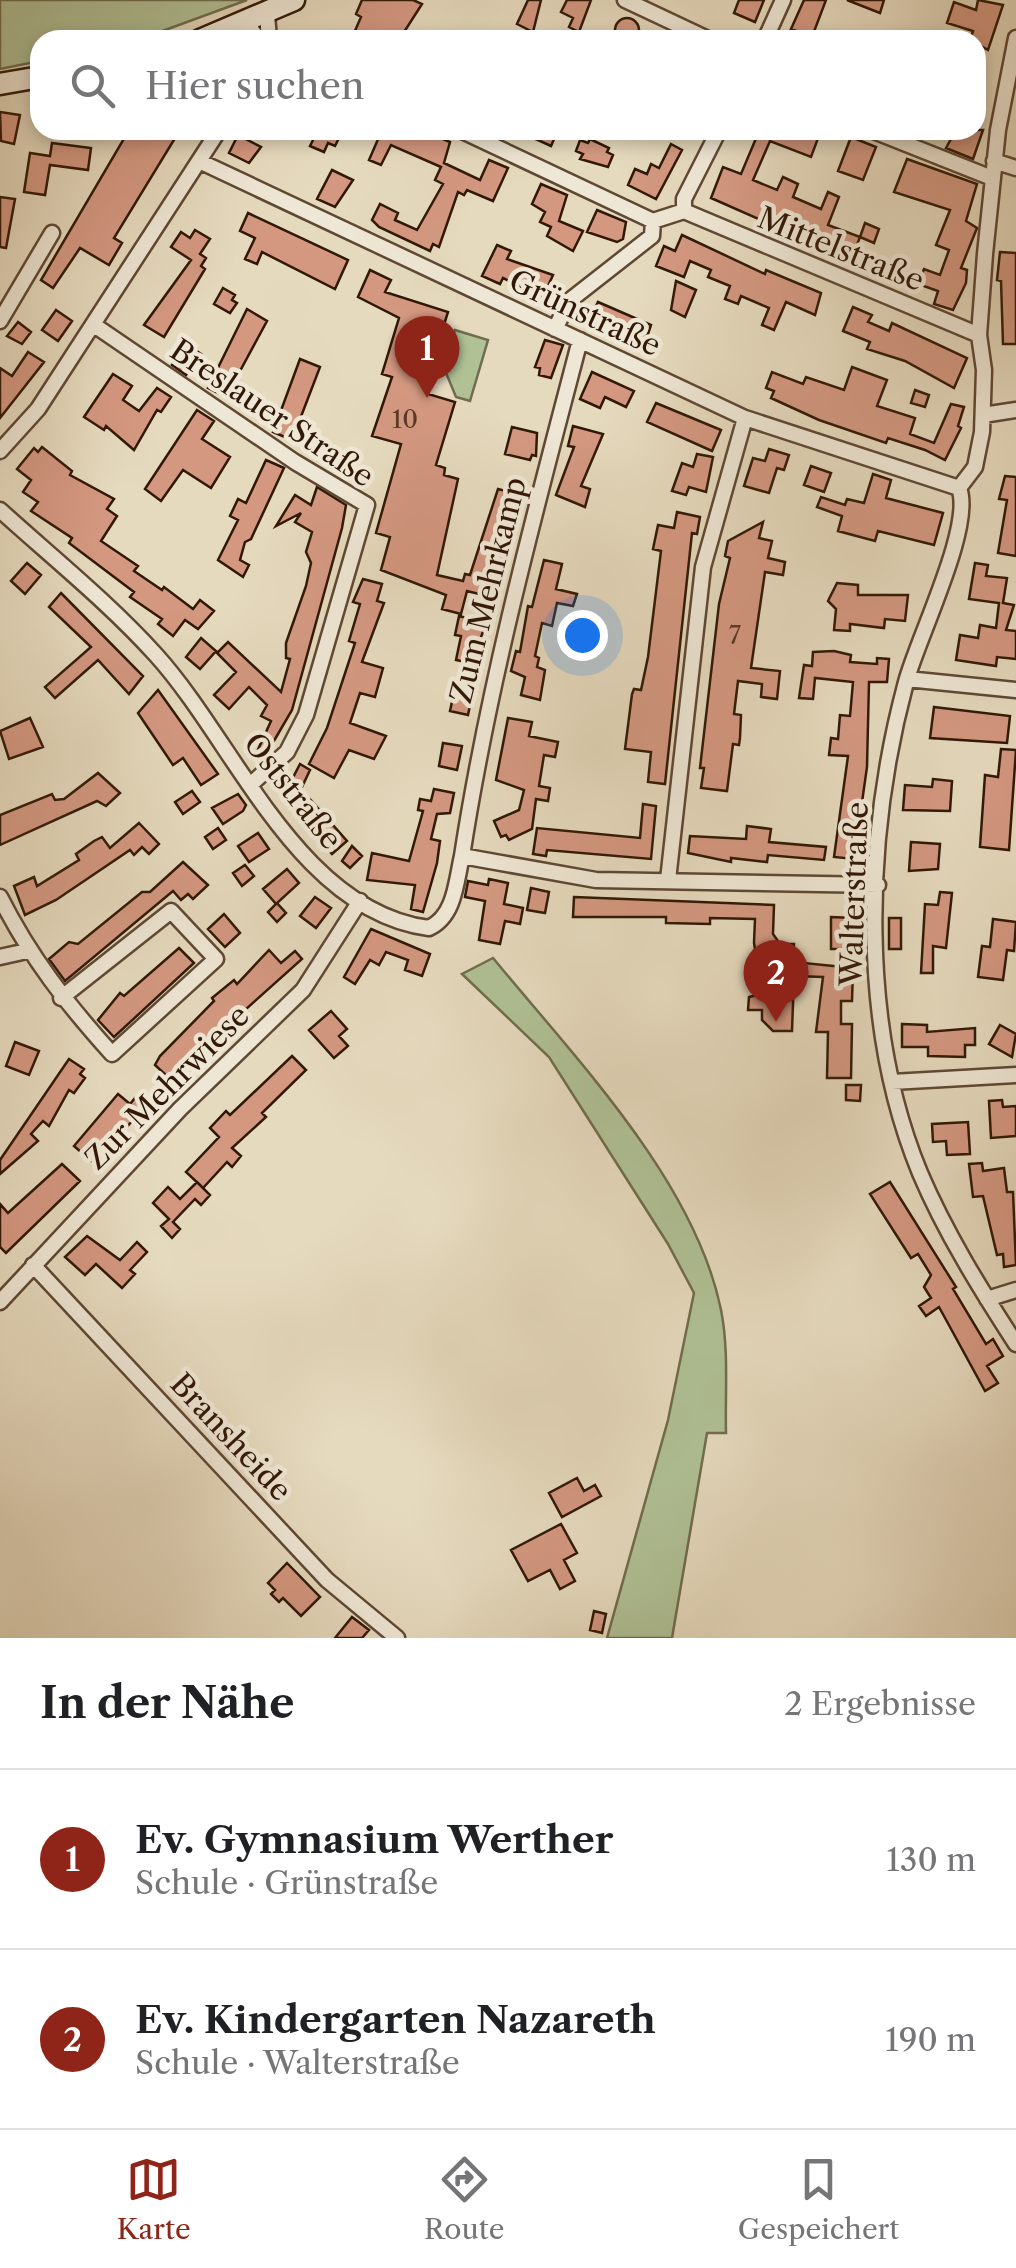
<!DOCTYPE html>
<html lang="de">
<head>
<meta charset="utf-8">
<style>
  :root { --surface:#fff; --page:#f6f6f6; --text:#202124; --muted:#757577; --line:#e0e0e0; --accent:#8f2418 }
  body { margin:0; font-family:"Libre Caslon Text",serif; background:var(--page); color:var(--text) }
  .you { position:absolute; left:582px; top:635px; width:35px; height:35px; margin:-25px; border:8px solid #fff; border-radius:50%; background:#1a73e8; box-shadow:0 0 0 15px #1a73e833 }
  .badge { display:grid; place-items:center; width:65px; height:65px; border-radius:50%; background:var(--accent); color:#fff; font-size:32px; font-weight:700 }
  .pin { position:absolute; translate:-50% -82px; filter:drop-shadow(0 2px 5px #0008) }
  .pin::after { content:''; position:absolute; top:52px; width:35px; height:30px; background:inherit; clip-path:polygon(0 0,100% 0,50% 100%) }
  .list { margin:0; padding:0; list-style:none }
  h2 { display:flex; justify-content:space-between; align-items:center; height:130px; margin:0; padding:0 40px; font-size:42px }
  h2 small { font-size:32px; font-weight:400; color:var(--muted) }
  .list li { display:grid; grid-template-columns:65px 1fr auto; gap:30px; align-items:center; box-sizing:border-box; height:180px; padding:0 40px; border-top:2px solid var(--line) }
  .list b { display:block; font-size:38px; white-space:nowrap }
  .list p { margin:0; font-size:32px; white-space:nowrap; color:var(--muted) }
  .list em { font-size:32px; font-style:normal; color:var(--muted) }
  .icon { flex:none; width:55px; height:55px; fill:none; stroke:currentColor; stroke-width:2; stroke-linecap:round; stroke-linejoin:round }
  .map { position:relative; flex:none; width:1016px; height:1638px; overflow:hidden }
  .search { position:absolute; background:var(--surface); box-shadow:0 5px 15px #0003; left:30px; right:30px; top:30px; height:110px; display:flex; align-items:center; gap:25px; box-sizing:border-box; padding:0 35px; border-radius:30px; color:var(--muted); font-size:38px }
  .sheet { height:490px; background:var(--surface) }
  nav { display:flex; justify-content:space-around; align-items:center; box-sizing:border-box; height:140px; border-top:2px solid var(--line); background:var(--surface); font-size:28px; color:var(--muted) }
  nav a { display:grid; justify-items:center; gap:5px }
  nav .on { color:var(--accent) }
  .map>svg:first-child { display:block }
</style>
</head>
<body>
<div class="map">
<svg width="1016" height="1638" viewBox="0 0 1016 1638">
  <rect width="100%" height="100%" fill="#e6dabe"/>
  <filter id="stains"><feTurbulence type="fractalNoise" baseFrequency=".002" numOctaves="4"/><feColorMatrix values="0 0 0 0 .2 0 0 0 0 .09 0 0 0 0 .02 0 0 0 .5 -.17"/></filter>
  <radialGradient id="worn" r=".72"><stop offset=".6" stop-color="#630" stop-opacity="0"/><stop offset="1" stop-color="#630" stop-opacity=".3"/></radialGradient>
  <!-- green -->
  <path fill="#b0c196" stroke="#706c4e" stroke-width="2.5" d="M0,0H247L138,40H40V61L0,69Z
    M455,330L488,340L470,401L456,397L444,368Z
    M493,958C575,1058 695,1181 721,1310C729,1349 725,1394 726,1433H707L672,1638H607L668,1420L694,1293L668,1244L549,1057L462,974Z"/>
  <!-- building -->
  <path fill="#d49881" stroke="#311806" stroke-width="2.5" d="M362,0H413L422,4L399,40H351L361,17L356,14Z
    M528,0H541L533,32L517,24Z
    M567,0H591L579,32L569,27L573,18L561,12Z
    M739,0H764L755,22L734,13Z
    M804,0H826L812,37L791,29Z
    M847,0H884L880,13Z
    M978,0L1003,5L988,50L970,40L973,31L947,23L954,2L976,10Z
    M615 30a12 12 0 1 1 24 0a12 12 0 1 1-24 0Z
    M0,112L20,115L14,144L1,141Z
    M129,130H180L114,238L122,243L109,265L80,248L53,288L41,280Z
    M318,130H343L335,146L328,143L324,152L310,146Z
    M382,130H422L450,142L444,163L480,180L489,160L508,168L493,201L467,190L464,195L458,192L439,247L433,244L430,251L379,227L372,220L380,204L398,213L395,220L417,230L443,184L435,180L441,167L391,145L381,165L369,160Z
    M516,130H558L551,146Z
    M745,130L820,133L811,157L770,141L753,180L777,190L783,177L798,184L793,197L821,209L828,192L839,197L828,225L860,237L851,260L711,198L723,167L741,174L757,136Z
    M956,130H983L973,159L946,148Z
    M238,135L261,147L249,163L229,153Z
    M851,137L876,147L863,180L838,171Z
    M590,139L609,148L607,152L613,155L608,167L580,159L583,154L576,151L580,140L588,143Z
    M52,143L91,148L88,170L50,165L45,195L24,192L30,153L50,156Z
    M671,144L682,150L656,199L628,185L635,169L647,174L651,164L659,168Z
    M907,159L977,184L966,221L977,228L961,268L967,270L966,283L953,310L934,304L938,291L918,284L924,269L940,275L949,250L936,245L950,210L894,192Z
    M332,170L353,180L335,207L317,199Z
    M541,184L567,195L559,221L583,231L573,251L547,236L551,227L540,222L545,212L532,204Z
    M0,197L15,199L6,248L0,247Z
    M597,210L626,222L623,239L617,242L587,232Z
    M248,213L348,260L335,289L262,252L257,264L245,259L255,238L240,231Z
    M865,223L879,229L874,243L860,237Z
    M195,230L210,239L200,254L206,258L201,266L205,269L164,337L144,325L191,260L171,247L181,232L190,238Z
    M682,235L765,274L766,270L821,293L815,315L786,302L774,330L762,325L769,308L741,296L738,304L725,299L730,286L708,277L711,270L690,261L684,277L656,266L664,246L675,251Z
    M497,245L511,251L507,259L553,275L543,297L503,278L500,284L482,276Z
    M1000,252L1016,253V344H1003L1001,281L997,280Z
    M370,270L391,280L385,292L448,312L430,369L435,370L428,394L455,402L436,465L445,468L444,475L458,479L437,575L463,581L465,574L470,575L498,489L522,495L515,523L503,520L494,554L506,557L495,598L467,591L461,614L442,609L446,595L381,570L390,537L376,533L401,444L372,436L392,377L382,374L399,318L358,297Z
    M676,281L696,290L685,317L671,310Z
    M223,288L235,295L232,300L237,303L230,313L214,304Z
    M598,302L651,325L645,343L611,328L608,335L587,325Z
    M853,307L872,315L868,322L889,331L892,323L967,358L954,388L905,361L867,349L870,342L843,331Z
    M247,309L267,321L226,397L208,388Z
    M56,310L72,321L58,341L42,330Z
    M18,322L31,332L22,344L7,336Z
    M545,340L563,345L551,378L539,375L540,368L535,367Z
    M187,344L201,354L186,375L172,365Z
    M28,352L44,362L0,418V368L12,376Z
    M300,359L320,367L292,440L273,432Z
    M852,367L887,380L877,406L915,418L910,434L934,443L951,404L964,407L958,426L961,428L945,460L925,450L888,438L886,443L819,420L771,398L774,391L766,388L772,372L803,384L806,377L844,390Z
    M592,372L634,391L626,407L605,397L600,408L580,399Z
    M113,374L132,386L123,400L139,411L157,388L171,397L161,412L157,410L134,450L106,426L104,430L84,417Z
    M915,390L929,395L925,407L911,403Z
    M656,403L721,430L712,451L647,422Z
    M197,410L214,421L202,439L230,457L211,488L183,470L161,501L145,489Z
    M573,426L603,434L581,486L590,489L585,507L556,495L574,447L568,446Z
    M512,427L537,433L536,456L532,455L530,460L505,454Z
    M42,447L72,471L70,475L114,499L107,509L117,516L101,541L138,566L134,571L162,590L164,587L193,609L200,600L214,611L198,629L185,620L173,636L158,624L162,619L130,597L134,592L69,543L72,538L31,511L38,502L23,492L31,480L17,469L34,448L38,452Z
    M769,449L789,455L784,470L777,468L769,493L744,486L753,458L765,461Z
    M697,454L713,457L706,492L689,487L686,495L672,491L682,463L693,467Z
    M266,460L284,468L251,539L245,542L240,560L249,565L243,577L218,560L238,520L230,516L238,499L246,503Z
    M811,466L831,473L824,492L804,485Z
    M873,474L891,480L886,498L943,513L934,545L878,531L875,541L838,531L842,516L817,507L821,497L845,505L847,499L864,503Z
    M1005,476L1016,477V556L998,553L1007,500L999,499Z
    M317,487L346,505L342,528L292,710L264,758L256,754L271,721L261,716L267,705L249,687L229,709L214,695L236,672L217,653L228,642L281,692L290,659L286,658V643L306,586L311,563L306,552L312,532L295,522L301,513L276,526L295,495L311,505Z
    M677,512L700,517L697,534L692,533L665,784L648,782L651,752L625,749L632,694L634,689L641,690L648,657L661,551L653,549L658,525L674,528Z
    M763,522L759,538L772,541L768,558L785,562L783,575L765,572L751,668L780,671L777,699L761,697L762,684L738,681L734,714L741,715L740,738L739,745L733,744L727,791L701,788L704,768H700L719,604L730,558L725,556L728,541Z
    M544,560L562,564L556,589L577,594L573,606L557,603L552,626L542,623L535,656L539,658L537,667L545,670L540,700L521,695L525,677L511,671L516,651L520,652L528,606L532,607Z
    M27,563L41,575L25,594L11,581Z
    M975,563L988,565L986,576L1007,578L1003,603L1014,605L1006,630L1016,631V659L997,657L996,666L956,660L960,635L978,638L980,625L996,628L999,603L969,599Z
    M363,579L382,584L377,601L384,603L362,662L383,668L375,697L360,693L350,723L386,736L374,759L349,750L334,778L309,764L327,728L355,643L349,641L360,604L353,602Z
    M837,583L858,585V595H908L905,621L885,619L884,628L850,624V631L834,630L836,609L828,601Z
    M61,593L143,676L129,694L98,660L55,698L45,687L91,647L49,607Z
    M459,616L486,623L472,663L456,660L461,636L455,635Z
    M201,638L216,651L200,669L186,657Z
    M834,651L851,655L850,662L877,664V658L889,659L887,682H869L867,767L854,859L834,857L848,756L829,755L831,738L838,739L840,715L850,716L853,682L815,678L813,699L799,698L804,665L812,666L813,652Z
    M455,688L473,691L468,715L450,711Z
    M158,690L218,774L201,785L183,758L173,765L138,713Z
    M934,707L1010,716L1007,743L930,738Z
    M30,718L43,747L9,759L0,731Z
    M508,718L532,722L529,736L558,742L555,757L544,755L539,786L550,788L548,801L536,799L532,829L509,840L506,835L501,837L494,821L519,810L524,790L496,780Z
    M443,743L462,746L457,770L439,766Z
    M1001,749L1016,750L1009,850L980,847L985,775L998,777Z
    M300,764L310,770L301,789L347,841L332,854L288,804L292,800L285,793Z
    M98,773L120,793L106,806L97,801L0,845V815L52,794L55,800L64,799Z
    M933,779L952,781L950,811L903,810L905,785L932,787Z
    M434,789L454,793L450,813L437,814L431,839L440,841L437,863L423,912L411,909L415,885L367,880L372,853L409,861L423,811L418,810L420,799L431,801Z
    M192,791L200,802L183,814L175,802Z
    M238,794L246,805L243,811L223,824L212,808Z
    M643,804L656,806L651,859L547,850L546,856L533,854L537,828L640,838Z
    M139,823L159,844L149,854L142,847L134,855L130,850L56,900L25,915L14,886L34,877L37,886L79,860L76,854L94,841L102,837L110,848Z
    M747,826L771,829L769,842L826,847L824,860L768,855L767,862L731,858V862L688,853L690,836L746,839Z
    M218,828L226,840L213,849L205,837Z
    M258,833L269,849L249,862L238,846Z
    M911,842L940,844L938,869L909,871Z
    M352,846L362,856L350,868L342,861Z
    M183,862L208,885L193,899L188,894L181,900L173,891L65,981L49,959L69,942L78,944L142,892H150Z
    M245,865L254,876L242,886L233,873Z
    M287,869L299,883L277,903L286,913L277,922L268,912L276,904L263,889Z
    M489,879L508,883L504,904L523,908L520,924L505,921L500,944L479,940L485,901L465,897L468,881L488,885Z
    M531,888L549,892L545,913L527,910Z
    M940,892L952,893L946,948L933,946V973H921L925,904L938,905Z
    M315,897L331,908L316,928L300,916Z
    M574,897L774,905L773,934L780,944H794L793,962L853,968L852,1001H841V1024H852L851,1078H827L828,1032H816L823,977L794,976L792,1031H773L762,1020V1010H748L749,997L761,994L762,961H757L754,943L755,919L710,918V924L666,923V917H573Z
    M224,914L240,933L225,947L208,929Z
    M831,917L853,918V949H831Z
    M889,918H901V949H889Z
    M993,919L1016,922L1014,951L1007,950L1003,980L978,977L982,946L990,947Z
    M371,929L430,954L422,976L405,970L408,960L386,952L379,965L370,960L355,984L344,977Z
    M179,948L194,963L114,1037L98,1020L120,993L124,996Z
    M269,950L281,963L295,951L302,959L169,1078L155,1065L160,1056L214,1001L212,998L234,980L237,984Z
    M331,1011L347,1029L339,1036L348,1046L334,1058L309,1030Z
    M902,1024L927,1025V1032L975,1028V1045H965V1057L928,1056V1047H902Z
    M1000,1025L1016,1034L1012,1057L989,1044Z
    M15,1042L39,1051L29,1075L6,1066Z
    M292,1056L306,1070L262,1113L266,1117L232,1148L241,1156L232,1167L227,1162L203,1188L186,1172L219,1137L210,1128L226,1111L230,1115Z
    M69,1059L84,1069L80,1074L85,1078L74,1093L69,1090L49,1126L43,1121L31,1134L38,1141L0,1174V1160Z
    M846,1085H861L860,1101L846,1100Z
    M118,1094L130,1104L135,1098L145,1106L95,1164L74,1146Z
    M1002,1100L1003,1107L1016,1106V1136L991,1138L989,1101Z
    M968,1122L970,1154L947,1155L946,1141L933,1142L932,1124Z
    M982,1163L983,1171L1004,1168L1007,1192H1013L1016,1265L1004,1267L1003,1254L997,1255L983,1196L973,1197L969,1164Z
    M62,1164L80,1181L6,1253L0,1247V1204L8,1213Z
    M197,1182L210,1195L201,1205L195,1199L173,1222L180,1229L172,1238L161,1226L169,1219L153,1203L168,1187L180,1199Z
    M890,1182L956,1287L953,1289L986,1344L993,1339L1003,1356L987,1366L998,1383L985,1391L939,1307L926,1316L919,1306L931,1298L924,1287L931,1275L918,1254L911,1258L870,1194Z
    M87,1236L120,1260L137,1242L147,1252L130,1270L135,1274L122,1288L96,1264L85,1275L65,1257Z
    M577,1478L584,1491L595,1485L601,1496L562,1517L549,1493Z
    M561,1524L577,1553L564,1560L575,1581L560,1589L550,1570L528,1581L511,1550Z
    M287,1563L320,1597L301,1616L283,1598L279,1602L271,1594L275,1590L268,1583Z
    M594,1611L606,1614L602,1633L590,1630Z
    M352,1617L369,1630L362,1638H335Z"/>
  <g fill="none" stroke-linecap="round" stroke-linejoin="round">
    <!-- street casing -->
    <g stroke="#5e4834" stroke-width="19">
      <path id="street" d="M625,0L710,40
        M267,14L269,40
        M247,22L258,40
        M765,40L783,0
        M460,130L653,221
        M871,130L992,178
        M199,161L745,418L959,488
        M994,161L1016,168
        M684,211L979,335
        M684,211V199L719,130
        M653,221L684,211
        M0,321L52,233
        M94,325L295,462L367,505L306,715L287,752L250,785
        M555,329L569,301L652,236L653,221
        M983,415L1016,410
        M0,451L38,409L219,130
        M959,488C974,526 918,637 906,682C865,835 858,1023 920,1173C945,1232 981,1290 1016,1344
        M959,488L975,467L982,432L984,370L979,335L985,254L998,130L1016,38
        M0,510C53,558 109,603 156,655C235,742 298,911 429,928C455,916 456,882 462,856L596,880L878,885
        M907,679L1016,690
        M462,856C489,681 535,512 580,340
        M668,880L703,567L745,418
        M0,897C30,957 67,1004 112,1054L216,959L171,911L61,998
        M0,957L27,951
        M892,1082L1016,1075
        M33,1265L327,1580L397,1638
        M987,1299L1016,1290
        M0,1302L180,1109L303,990L360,901"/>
    </g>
    <!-- secondary casing -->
    <g stroke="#311806" stroke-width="25">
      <path id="secondary" d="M200,40L294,0
        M0,84L40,77"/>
    </g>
    <!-- street -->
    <use href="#street" stroke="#efe7d5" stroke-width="14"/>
    <!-- secondary -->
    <use href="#secondary" stroke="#efe7d5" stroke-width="20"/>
  </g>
  <g text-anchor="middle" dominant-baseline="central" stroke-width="9" stroke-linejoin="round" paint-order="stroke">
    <!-- number labels -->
    <g font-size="25" fill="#5a3825">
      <text x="405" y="419">10</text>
      <text x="735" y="635">7</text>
    </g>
    <!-- street labels -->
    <g font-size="30" fill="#311806" stroke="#efe7d5">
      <text transform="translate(841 249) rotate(22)">Mittelstraße</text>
      <text transform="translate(585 313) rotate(25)">Grünstraße</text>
      <text transform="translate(272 413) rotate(34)">Breslauer Straße</text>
      <text transform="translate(488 590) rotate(-76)">Zum Mehrkamp</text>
      <text transform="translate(293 791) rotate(52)">Oststraße</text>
      <text transform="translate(854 894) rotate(-88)">Walterstraße</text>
      <text transform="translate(167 1087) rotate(-45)">Zur Mehrwiese</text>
      <text transform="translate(231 1437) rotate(47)">Bransheide</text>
    </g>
  </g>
  <rect width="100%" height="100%" filter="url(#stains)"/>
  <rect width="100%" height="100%" fill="url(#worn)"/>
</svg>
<div class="you"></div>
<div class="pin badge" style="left:427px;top:398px">1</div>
<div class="pin badge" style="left:776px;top:1022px">2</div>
<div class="search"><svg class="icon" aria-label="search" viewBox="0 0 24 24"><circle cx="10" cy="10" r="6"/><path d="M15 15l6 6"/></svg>Hier suchen</div>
</div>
<section class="sheet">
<h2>In der Nähe<small>2 Ergebnisse</small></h2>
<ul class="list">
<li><span class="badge">1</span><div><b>Ev. Gymnasium Werther</b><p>Schule · Grünstraße</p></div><em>130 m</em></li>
<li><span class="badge">2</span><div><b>Ev. Kindergarten Nazareth</b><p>Schule · Walterstraße</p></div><em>190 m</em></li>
</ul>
</section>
<nav>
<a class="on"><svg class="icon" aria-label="map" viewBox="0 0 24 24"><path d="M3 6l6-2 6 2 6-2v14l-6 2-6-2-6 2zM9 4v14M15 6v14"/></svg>Karte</a>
<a><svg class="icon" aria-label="directions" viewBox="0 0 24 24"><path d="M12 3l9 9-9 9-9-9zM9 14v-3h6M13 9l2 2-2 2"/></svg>Route</a>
<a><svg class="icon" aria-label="saved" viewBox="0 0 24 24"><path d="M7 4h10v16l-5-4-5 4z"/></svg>Gespeichert</a>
</nav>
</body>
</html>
